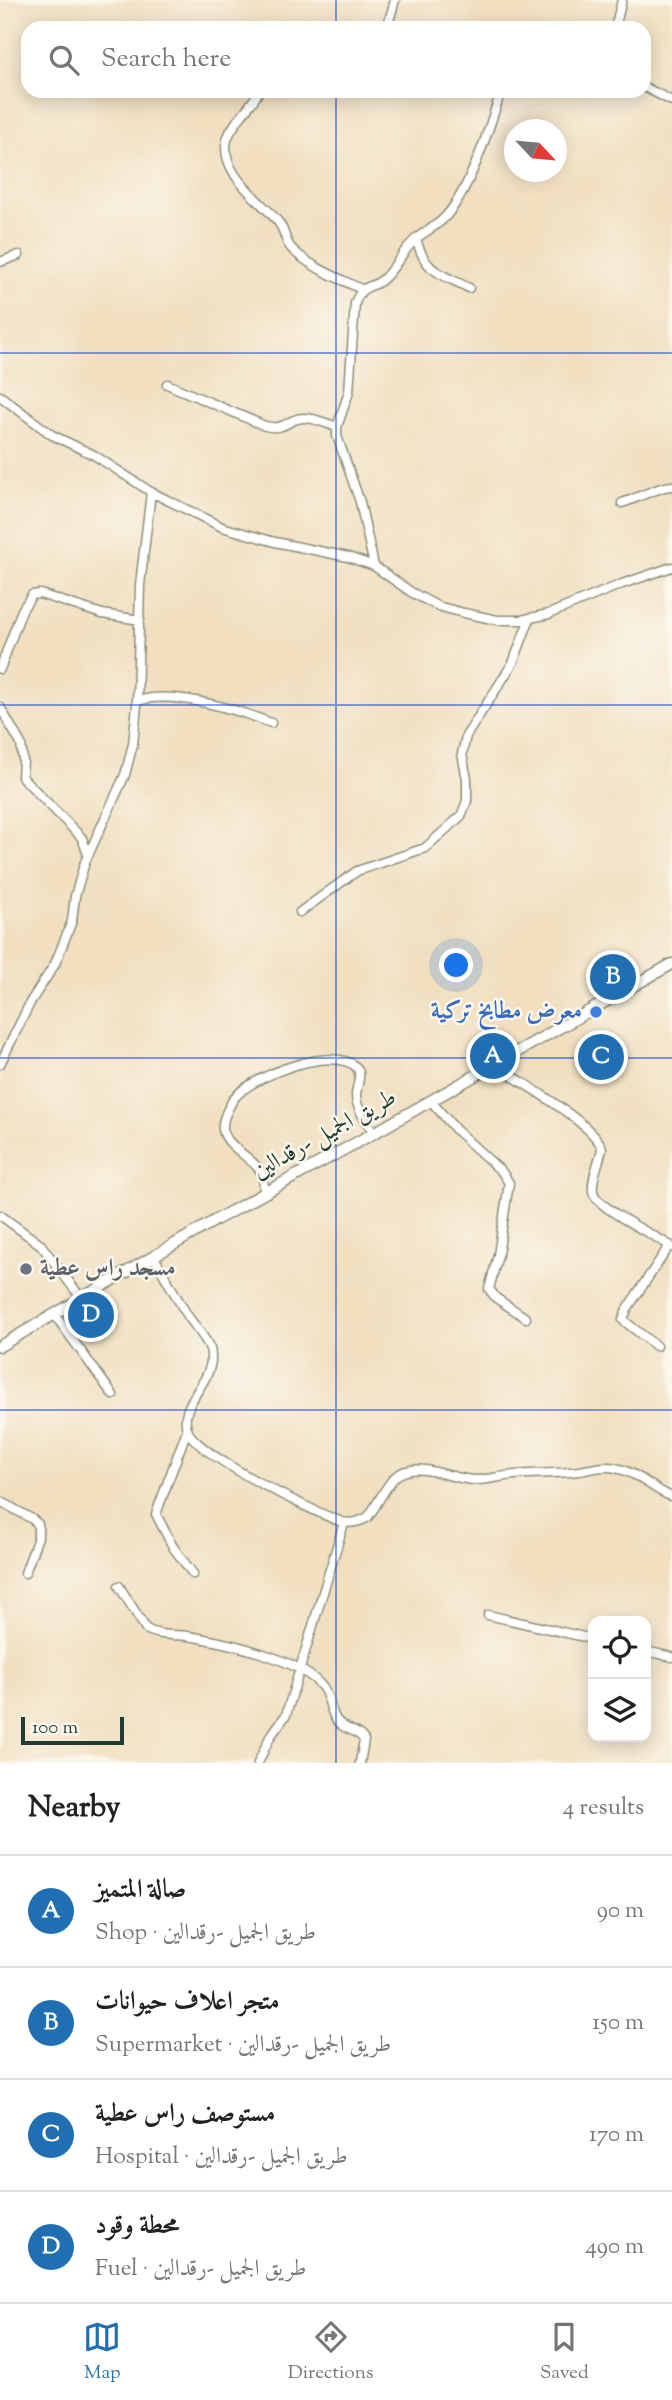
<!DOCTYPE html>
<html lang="en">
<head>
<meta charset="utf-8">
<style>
  :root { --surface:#fff; --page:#f2f2f2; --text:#222; --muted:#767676; --line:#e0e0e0; --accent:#1f6fb2 }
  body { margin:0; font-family:"Sorts Mill Goudy",Amiri,serif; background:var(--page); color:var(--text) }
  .controls { position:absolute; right:21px; bottom:21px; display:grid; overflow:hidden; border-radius:14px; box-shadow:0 4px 18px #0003 }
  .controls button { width:63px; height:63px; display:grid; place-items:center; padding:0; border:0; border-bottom:2px solid var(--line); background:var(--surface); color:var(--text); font:35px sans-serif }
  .compass { position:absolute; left:504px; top:119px; width:63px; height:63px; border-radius:50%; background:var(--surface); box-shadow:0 4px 18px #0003; rotate:116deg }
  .scale { position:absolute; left:21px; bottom:18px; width:103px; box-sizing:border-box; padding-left:7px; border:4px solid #1f3d34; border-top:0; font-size:19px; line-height:24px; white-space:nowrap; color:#1f3d34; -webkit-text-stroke:5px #fbf7ec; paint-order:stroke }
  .you { position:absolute; left:457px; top:966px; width:24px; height:24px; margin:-18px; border:5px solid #fff; border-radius:50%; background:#1a73e8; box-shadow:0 0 0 10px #1a73e833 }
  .badge { display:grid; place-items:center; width:46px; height:46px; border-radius:50%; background:var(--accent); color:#fff; font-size:23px; font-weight:700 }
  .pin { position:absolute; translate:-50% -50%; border:4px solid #fff; box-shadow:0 2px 7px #0006 }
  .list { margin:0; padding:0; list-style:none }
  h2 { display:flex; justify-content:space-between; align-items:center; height:91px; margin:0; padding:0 28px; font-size:30px }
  h2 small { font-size:23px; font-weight:400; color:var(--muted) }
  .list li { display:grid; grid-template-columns:46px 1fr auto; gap:21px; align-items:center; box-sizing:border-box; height:112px; padding:0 28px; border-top:2px solid var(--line) }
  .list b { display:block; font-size:26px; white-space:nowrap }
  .list p { margin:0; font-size:23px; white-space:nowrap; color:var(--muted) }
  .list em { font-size:23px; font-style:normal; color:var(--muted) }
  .icon { flex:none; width:38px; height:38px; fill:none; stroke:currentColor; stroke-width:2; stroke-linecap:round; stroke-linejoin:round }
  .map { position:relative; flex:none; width:672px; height:1763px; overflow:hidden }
  .search { position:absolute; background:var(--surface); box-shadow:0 4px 18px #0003; left:21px; right:21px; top:21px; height:77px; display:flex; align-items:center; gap:18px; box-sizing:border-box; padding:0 24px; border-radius:21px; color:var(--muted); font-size:26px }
  .sheet { height:539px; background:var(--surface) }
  nav { display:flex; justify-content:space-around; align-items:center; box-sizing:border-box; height:98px; border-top:2px solid var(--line); background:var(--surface); font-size:19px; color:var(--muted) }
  nav a { display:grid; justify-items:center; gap:4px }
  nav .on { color:var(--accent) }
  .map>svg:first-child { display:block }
</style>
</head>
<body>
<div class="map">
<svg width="672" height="1763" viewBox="0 0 672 1763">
  <rect width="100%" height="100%" fill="#fbf7ec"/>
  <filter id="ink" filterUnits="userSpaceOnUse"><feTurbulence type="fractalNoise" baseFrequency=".0143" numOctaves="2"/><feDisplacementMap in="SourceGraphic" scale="14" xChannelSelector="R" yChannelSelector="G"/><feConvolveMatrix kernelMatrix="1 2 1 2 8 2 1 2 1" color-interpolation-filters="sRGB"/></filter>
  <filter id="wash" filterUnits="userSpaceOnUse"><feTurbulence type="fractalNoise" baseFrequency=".00686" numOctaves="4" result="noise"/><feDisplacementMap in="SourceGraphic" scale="28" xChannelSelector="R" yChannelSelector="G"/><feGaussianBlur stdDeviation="1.57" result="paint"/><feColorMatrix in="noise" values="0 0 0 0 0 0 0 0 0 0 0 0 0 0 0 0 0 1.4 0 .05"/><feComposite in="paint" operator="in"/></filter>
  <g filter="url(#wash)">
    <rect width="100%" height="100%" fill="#f1dfc0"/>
  </g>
  <g filter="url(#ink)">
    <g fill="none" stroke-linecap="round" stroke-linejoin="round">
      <!-- minor casing -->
      <g stroke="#888e7a" stroke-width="11">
        <path id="minor" d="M387,28L395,0
          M615,28L622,0
          M644,87L672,101
          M259,91C251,108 232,122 227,140C219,175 263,201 279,223C286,232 284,243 294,251C314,269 339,278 363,290
          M416,238C425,273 440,273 469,288
          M0,262L19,255
          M167,384L265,426C287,431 286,419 303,418C314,417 327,424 337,427
          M0,396L52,435L94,455L151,492L222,527L275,542L348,557L374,566L411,592L437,606L464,613L497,620H521L549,614L622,584L672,567
          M622,503C636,499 659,486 672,486
          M374,566L360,502L337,436V427L349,392L355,303C363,282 370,290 382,280C396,268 403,249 417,238C427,230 439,225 447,215C471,187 490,126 501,91
          M0,669L22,610L32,595L40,594L102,614L140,620
          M137,701C172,689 238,710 271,723
          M0,707L21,744L23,761L22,777L82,838L88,855
          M300,912L357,871L425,848L461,816L467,801V779L462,754L466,736L513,663L530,618
          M0,1064L31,1001L55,964L72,921L75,896L85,862L125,775L133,744L137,705L140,585L151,492
          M493,1064C518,1080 594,1124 602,1148C600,1161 591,1178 593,1191C595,1208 657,1236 672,1247
          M431,1101L456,1130L502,1172L509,1183L498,1255L489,1289L496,1298L526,1318
          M264,1193C264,1186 264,1178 261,1172C252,1156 220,1145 223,1124C224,1116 231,1101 237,1095C257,1075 330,1046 355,1066C364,1073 356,1086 356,1095C356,1109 367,1122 374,1133
          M0,1215L41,1245L82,1299
          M154,1257C165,1276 175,1295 186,1313C193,1325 205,1336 210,1349C211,1352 211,1356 211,1360C210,1383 179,1405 187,1429C195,1455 314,1512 342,1522C350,1524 361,1522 368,1517C377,1506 388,1480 399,1474C423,1461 453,1481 478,1480C490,1479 503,1476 515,1475C536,1473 558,1474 579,1471C592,1469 603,1465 616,1468C637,1472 652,1489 672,1497
          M54,1314L113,1395
          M656,1346L623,1320L627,1309L670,1245
          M187,1430L156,1514L173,1547L193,1574
          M0,1501L32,1519L38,1524V1537L25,1573
          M119,1586L146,1629C160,1637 178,1634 194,1637C228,1643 302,1659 323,1688C329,1697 330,1709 335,1718C341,1730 358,1729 364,1740L360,1763
          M488,1615L593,1639
          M646,1651L672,1657
          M258,1763L270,1737L286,1715L344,1523"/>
      </g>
      <!-- major casing -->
      <g stroke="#888e7a" stroke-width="13">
        <path id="major" d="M0,1346L221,1217L374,1133L672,964"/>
      </g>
      <!-- minor -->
      <use href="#minor" stroke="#fff" stroke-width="8"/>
      <!-- major -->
      <use href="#major" stroke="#fff" stroke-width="10"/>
    </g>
  </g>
  <!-- grid -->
  <path fill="none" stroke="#1d4ed8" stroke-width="2" stroke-opacity="0.55" d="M336,0V28M336,91V1763M0,353H672M0,705H672M0,1058H672M0,1410H672"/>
  <!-- markers -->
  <circle fill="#3f7fe0" stroke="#fbf7ec" stroke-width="2.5" cx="596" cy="1012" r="7"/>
  <circle fill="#6b7280" stroke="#fbf7ec" stroke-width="2.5" cx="26" cy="1269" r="7"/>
  <g text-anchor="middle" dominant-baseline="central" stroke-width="5" stroke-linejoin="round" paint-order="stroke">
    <!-- shop labels -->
    <g font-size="24" font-weight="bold" fill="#366cbe" stroke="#fbf7ec" text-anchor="end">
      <text x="582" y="1012">معرض مطابخ تركية</text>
    </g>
    <!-- street labels -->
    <g font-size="24" fill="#1f3d34" stroke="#fbf7ec">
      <text transform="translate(325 1135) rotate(-29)">طريق الجميل -رقدالين</text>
    </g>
    <!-- worship labels -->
    <g font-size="24" font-weight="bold" fill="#5b616d" stroke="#fbf7ec" text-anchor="start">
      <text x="40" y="1269">مسجد راس عطية</text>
    </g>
  </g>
</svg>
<div class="controls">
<button><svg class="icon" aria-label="locate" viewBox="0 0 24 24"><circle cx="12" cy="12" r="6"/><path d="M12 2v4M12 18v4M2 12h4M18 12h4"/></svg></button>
<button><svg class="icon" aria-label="layers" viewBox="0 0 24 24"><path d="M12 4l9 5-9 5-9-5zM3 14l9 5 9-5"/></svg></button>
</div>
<svg class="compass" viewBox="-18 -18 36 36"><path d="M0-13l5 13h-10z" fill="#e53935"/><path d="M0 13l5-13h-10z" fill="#767676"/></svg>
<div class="scale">100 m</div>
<div class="you"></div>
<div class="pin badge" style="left:493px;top:1056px">A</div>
<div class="pin badge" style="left:613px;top:977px">B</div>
<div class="pin badge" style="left:601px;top:1057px">C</div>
<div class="pin badge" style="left:91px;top:1315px">D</div>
<div class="search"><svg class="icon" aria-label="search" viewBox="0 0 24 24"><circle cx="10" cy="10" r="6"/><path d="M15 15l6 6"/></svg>Search here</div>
</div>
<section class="sheet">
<h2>Nearby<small>4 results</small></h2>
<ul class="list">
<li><span class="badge">A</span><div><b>صالة المتميز</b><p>Shop · طريق الجميل -رقدالين</p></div><em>90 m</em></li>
<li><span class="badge">B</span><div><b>متجر اعلاف حيوانات</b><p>Supermarket · طريق الجميل -رقدالين</p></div><em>150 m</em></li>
<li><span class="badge">C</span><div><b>مستوصف راس عطية</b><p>Hospital · طريق الجميل -رقدالين</p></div><em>170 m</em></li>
<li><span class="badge">D</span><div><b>محطة وقود</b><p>Fuel · طريق الجميل -رقدالين</p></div><em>490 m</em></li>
</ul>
</section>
<nav>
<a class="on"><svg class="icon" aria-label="map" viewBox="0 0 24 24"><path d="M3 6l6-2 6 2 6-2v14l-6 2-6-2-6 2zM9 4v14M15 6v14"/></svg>Map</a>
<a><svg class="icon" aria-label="directions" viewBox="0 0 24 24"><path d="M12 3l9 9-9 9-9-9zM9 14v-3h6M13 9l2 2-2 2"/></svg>Directions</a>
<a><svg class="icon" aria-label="saved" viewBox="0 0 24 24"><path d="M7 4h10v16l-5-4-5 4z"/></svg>Saved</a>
</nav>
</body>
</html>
